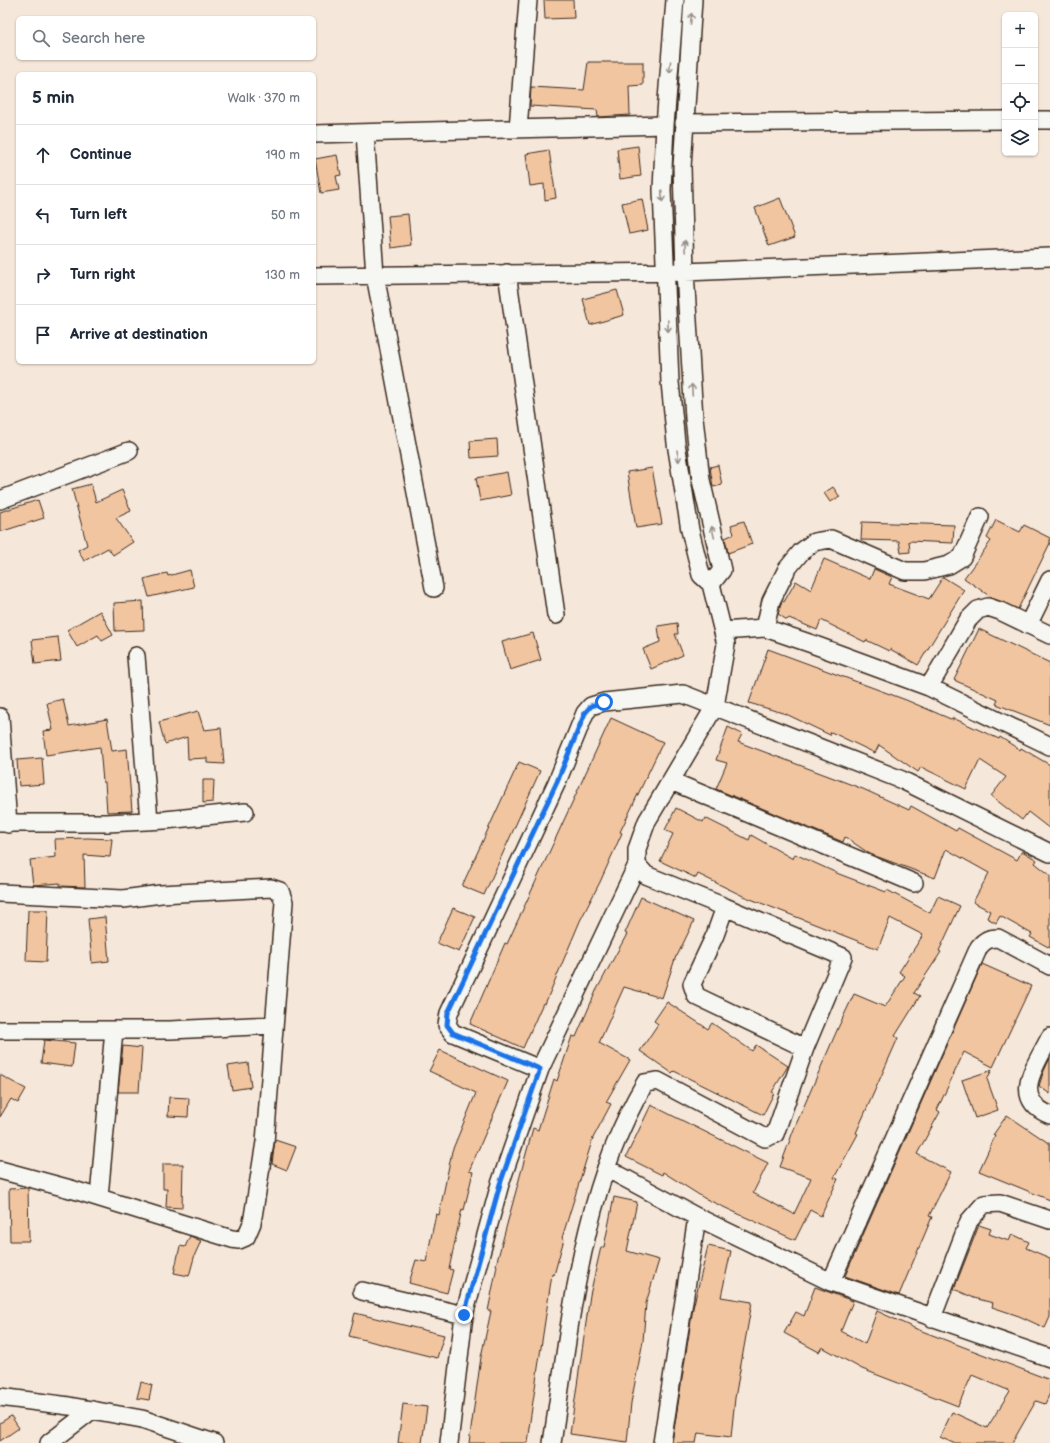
<!DOCTYPE html>
<html lang="en">
<head>
<meta charset="utf-8">
<style>
  :root { --surface:#fff; --page:#f2f2f3; --text:#1f2937; --muted:#747a83; --line:#e0e1e3 }
  body { margin:0; font-family:"Balsamiq Sans",sans-serif; background:var(--page); color:var(--text) }
  .controls { position:absolute; right:12px; top:12px; display:grid; overflow:hidden; border-radius:6px; box-shadow:0 1px 3px #0004 }
  .controls button { width:36px; height:36px; display:grid; place-items:center; padding:0; border:0; border-bottom:1px solid var(--line); background:var(--surface); color:var(--text); font:20px sans-serif }
  .stop { position:absolute; width:12px; height:12px; margin:-9px; border:3px solid #1a73e8; border-radius:50%; background:#fff }
  .stop.end { background:#1a73e8; border-color:#fff; box-shadow:0 1px 4px #0008 }
  .list { margin:0; padding:0; list-style:none }
  h2 { display:flex; justify-content:space-between; align-items:center; height:52px; margin:0; padding:0 16px; font-size:17px }
  h2 small { font-size:13px; font-weight:400; color:var(--muted) }
  .list li { display:grid; grid-template-columns:26px 1fr auto; gap:12px; align-items:center; box-sizing:border-box; height:60px; padding:0 16px; border-top:1px solid var(--line) }
  .list b { display:block; font-size:15px; white-space:nowrap }
  .list em { font-size:13px; font-style:normal; color:var(--muted) }
  .icon { flex:none; width:22px; height:22px; fill:none; stroke:currentColor; stroke-width:2; stroke-linecap:round; stroke-linejoin:round }
  .map { position:relative; flex:none; width:1050px; height:1443px; overflow:hidden }
  .search { position:absolute; background:var(--surface); box-shadow:0 1px 3px #0004; left:16px; top:16px; width:300px; height:44px; display:flex; align-items:center; gap:10px; box-sizing:border-box; padding:0 14px; border-radius:6px; color:var(--muted); font-size:15px }
  .panel { position:absolute; background:var(--surface); box-shadow:0 1px 3px #0004; left:16px; top:72px; width:300px; height:292px; border-radius:6px }
  .map>svg:first-child { display:block }
</style>
</head>
<body>
<div class="map">
<svg width="1050" height="1443" viewBox="0 0 1050 1443">
  <rect width="100%" height="100%" fill="#f5e7da"/>
  <filter id="ink" filterUnits="userSpaceOnUse"><feTurbulence type="fractalNoise" baseFrequency=".025" numOctaves="2"/><feDisplacementMap in="SourceGraphic" scale="8" xChannelSelector="R" yChannelSelector="G"/><feConvolveMatrix kernelMatrix="1 2 1 2 8 2 1 2 1" color-interpolation-filters="sRGB"/></filter>
  <g filter="url(#ink)">
    <!-- building -->
    <path fill="#f2c5a1" stroke="#3b2a1e" d="M544,0H573L574,18L545,19Z
      M588,62H643V85L629,86L630,115L598,117L597,110L530,106L531,87L584,90Z
      M638,146L641,176L620,179L617,149Z
      M549,150L556,198L545,200L544,184L530,186L526,154Z
      M337,155L341,175L336,176L339,190L321,193L315,159Z
      M780,198L795,237L769,246L755,208Z
      M642,199L648,230L629,234L622,203Z
      M408,214L411,245L391,248L388,216Z
      M617,290L624,315L590,325L583,299Z
      M497,439L498,456L471,458L470,441Z
      M718,465L722,485L713,487L710,467Z
      M652,468L662,524L636,528L627,472Z
      M507,472L511,495L480,501L476,478Z
      M91,484L96,502L122,490L131,511L116,518L133,542L113,555L108,548L84,561L78,550L87,545L72,489Z
      M833,487L840,497L830,502L824,493Z
      M38,500L44,518L0,532V512Z
      M996,520L1020,532L1024,525L1050,538V543L1018,609L992,598L964,578L991,541L987,538Z
      M744,521L752,544L728,553L725,538L734,534L731,525Z
      M862,522L954,525L953,543L909,541L910,552L901,553L899,541L861,540Z
      M824,559L870,579L874,569L892,577L889,584L929,599L943,577L964,590L918,665L890,649L889,651L866,640L865,642L821,620L817,630L789,618L787,620L778,614L782,601L784,602L796,581L811,590Z
      M190,570L194,587L149,597L144,579L167,573L168,576Z
      M143,601L144,630L115,631L114,603Z
      M100,611L113,635L102,641L98,635L77,647L67,630Z
      M677,623L678,634H675L683,655L651,669L643,649L660,642L658,626Z
      M979,629L1050,663V725L996,704L998,700L954,680Z
      M533,633L541,660L510,670L502,642Z
      M58,637L61,661L35,664L32,640Z
      M768,649L906,700L953,720V718L999,739L1000,737L1020,750L1021,748L1050,765V829L1028,812L1022,820L991,796L1006,777L980,760L966,789L921,767L918,772L879,745L875,753L831,732L830,735L786,714L749,703Z
      M63,699L69,726L107,719L112,751L127,749L132,811L107,812L105,782H103L100,747L46,755L43,731L53,730L47,703Z
      M198,711L204,730L221,728L224,764L207,763V758L188,759L187,737L165,744L159,722Z
      M611,718L663,742L620,832L622,833L600,882L580,921L545,1004L543,1003L523,1048L470,1024L505,943L507,944Z
      M728,727L742,734L738,742L863,789L909,810L911,806L956,831L958,828L1017,860L1022,851L1037,860L1035,863L1050,875V948L1030,937L1032,934L1000,916L996,923L987,918L990,911L973,902L989,873L946,849L935,878L870,854L845,837L843,842L716,789L727,763L716,760Z
      M42,758L44,784L19,786L17,760Z
      M519,762L540,771L484,895L462,886Z
      M203,780H214L213,802L203,803Z
      M676,808L703,822L705,818L749,840L751,835L793,859L795,854L839,874L886,892L887,890L930,913L938,896L960,906L939,951L941,952L914,993L920,996L895,1036L898,1038L856,1133L858,1134L834,1178L838,1179L821,1216L810,1210L795,1240L704,1198L663,1172L662,1175L626,1157L651,1105L768,1163L753,1193L794,1214L811,1178L780,1167L794,1129L838,1028L854,994L885,1007L905,976L899,972L923,935L890,918L878,949L743,896L698,874L696,878L660,861L673,834L665,830Z
      M88,838L112,839L110,857L84,855L85,887L60,886V883L33,885L30,860L56,857L55,839Z
      M641,897L694,921L677,956H676L662,998L624,987L599,1043L630,1060L606,1102L611,1104L593,1138L562,1238L564,1239L554,1275L552,1274L529,1428H530L528,1443H469L481,1357L491,1311H488L497,1266L496,1265L533,1128L538,1130L554,1079L557,1081L572,1036L576,1037L596,991L627,934L625,933Z
      M453,908L475,917L459,952L437,943Z
      M28,910H48L46,962L26,961Z
      M105,917L109,961L92,963L88,919Z
      M982,964L1031,986L993,1067L964,1052L937,1110L940,1112L917,1154L951,1172L929,1216L932,1217L899,1295L845,1276Z
      M667,1002L708,1029L712,1023L752,1051L756,1045L788,1066L772,1092L774,1093L763,1115L674,1071L672,1073L640,1051L658,1024L654,1021Z
      M44,1040L75,1043L72,1067L41,1063Z
      M123,1046L142,1048L139,1092H118Z
      M440,1050L508,1081L469,1171L473,1172L464,1210L462,1209L449,1269L453,1270L447,1293L409,1283L416,1260L426,1262L436,1214L439,1215L452,1151L476,1093L429,1071Z
      M1050,1058V1094L1039,1086L1043,1073Z
      M248,1063L251,1087L232,1090L228,1066Z
      M992,1070L987,1079L998,1110L975,1118L962,1080Z
      M0,1075L26,1089L18,1103L11,1099L0,1117Z
      M169,1097L189,1098L188,1117L168,1116Z
      M1007,1115L1050,1144V1200L979,1171L995,1136L993,1135Z
      M275,1140L296,1147L287,1170L272,1164Z
      M163,1164H183L182,1208L166,1207L167,1189H163Z
      M28,1188L29,1241H10L9,1189Z
      M614,1197L637,1202L627,1251L659,1260L646,1303L643,1341L631,1403L627,1442L570,1434L590,1295L601,1247H604Z
      M979,1225L991,1229L989,1234L1009,1241L1012,1234L1029,1242L1026,1248L1050,1258V1317L1045,1328L1019,1316L992,1307L993,1303L974,1298L954,1289Z
      M190,1236L201,1241L195,1254L189,1276L174,1273L180,1246L185,1247Z
      M708,1246L731,1251L721,1297L752,1302L735,1398L731,1437L698,1433L696,1443H672L693,1308Z
      M815,1287L853,1301L841,1331L865,1344L877,1311L914,1328L1050,1380V1393L1045,1404L1036,1401L1012,1443H953L940,1437L952,1412L987,1428L1010,1391L972,1375L958,1406L862,1369L822,1347L819,1352L784,1333L796,1312L804,1316Z
      M355,1313L444,1335L437,1358L349,1336Z
      M141,1382L152,1385L149,1400L137,1398Z
      M403,1404L427,1407L422,1443H398Z
      M11,1416L19,1428L0,1441V1423Z"/>
    <g fill="none" stroke-linecap="round" stroke-linejoin="round">
      <!-- minor casing -->
      <g stroke="#3b2a1e" stroke-width="20">
        <path id="minor" d="M675,0L665,125L662,190L670,382L676,443L690,530L701,575L711,584L726,644L715,706L647,821L637,849V865L646,875L725,907L715,935L692,984L696,996L805,1048
          M693,0L682,167L685,272L694,418L701,480L722,570L711,584
          M1035,120H1050
          M684,123L1005,120
          M518,129L528,0
          M365,133L375,275L434,588
          M314,134L665,125
          M507,273L556,615
          M314,276L685,272L1050,257
          M0,500L129,451
          M1028,625L1050,580
          M765,628L771,601L787,569L801,552L814,542L831,539L905,571H924L949,565L962,557L980,517
          M723,631L765,628L812,644L929,687L1050,746
          M136,656L149,821
          M929,687L968,620L978,610L988,607L1000,611L1050,635
          M0,717L8,824
          M671,781L914,883
          M0,823H107L165,820L245,812
          M0,893L123,899L161,894L271,888L280,891L284,902L265,1142L252,1223L246,1237L239,1240L232,1239L74,1190L0,1170
          M0,1030H170L274,1025
          M1050,1037C1037,1064 1009,1098 1050,1115
          M540,1069L453,1033L447,1025L449,1013L557,782L585,713L591,706L604,702L683,694L902,780L1050,853
          M606,1168L697,1217L831,1282L1050,1358
          M99,1197L114,1030
          M831,1282L979,947C985,940 989,938 998,938L1050,966
          M362,1291L464,1315
          M932,1318L969,1221L984,1204L1000,1203L1050,1220
          M0,1397L69,1406L142,1419L214,1443
          M49,1443L92,1410
          M449,1443L464,1315L500,1184L540,1069L637,865
          M552,1443C571,1321 581,1191 645,1083L658,1081L765,1138L775,1134L805,1048L843,957L725,907
          M662,1443L697,1217"/>
      </g>
      <!-- minor -->
      <use href="#minor" stroke="#f6f6f2" stroke-width="17"/>
    </g>
    <!-- one-way arrows -->
    <defs><path id="oneway-shaft" d="M-6 0H5M1.5-3L5.5 0L1.5 3" fill="none" stroke-width="1.6" stroke-linecap="round" stroke-linejoin="round"/></defs>
    <g stroke="#989088">
      <use href="#oneway-shaft" transform="translate(691 19) rotate(-85)"/>
      <use href="#oneway-shaft" transform="translate(670 67) rotate(95)"/>
      <use href="#oneway-shaft" transform="translate(662 196) rotate(87)"/>
      <use href="#oneway-shaft" transform="translate(685 246) rotate(-92)"/>
      <use href="#oneway-shaft" transform="translate(668 326) rotate(88)"/>
      <use href="#oneway-shaft" transform="translate(692 390) rotate(-93)"/>
      <use href="#oneway-shaft" transform="translate(678 456) rotate(80)"/>
      <use href="#oneway-shaft" transform="translate(713 532) rotate(-103)"/>
    </g>
  </g>
  <g fill="none" stroke-linecap="round" stroke-linejoin="round" filter="url(#ink)">
    <!-- route -->
    <path stroke="#1a73e8" stroke-width="5" d="M464,1315L500,1184L540,1069L453,1033L447,1025L448,1013L557,782L585,713L591,706L604,702"/>
  </g>
</svg>
<div class="controls">
<button>+</button>
<button>−</button>
<button><svg class="icon" aria-label="locate" viewBox="0 0 24 24"><circle cx="12" cy="12" r="6"/><path d="M12 2v4M12 18v4M2 12h4M18 12h4"/></svg></button>
<button><svg class="icon" aria-label="layers" viewBox="0 0 24 24"><path d="M12 4l9 5-9 5-9-5zM3 14l9 5 9-5"/></svg></button>
</div>
<div class="stop" style="left:604px;top:702px"></div>
<div class="stop end" style="left:464px;top:1315px"></div>
<div class="search"><svg class="icon" aria-label="search" viewBox="0 0 24 24"><circle cx="10" cy="10" r="6"/><path d="M15 15l6 6"/></svg>Search here</div>
<section class="panel">
<h2>5 min<small>Walk · 370 m</small></h2>
<ul class="list">
<li><svg class="icon" aria-label="ahead" viewBox="0 0 24 24"><path d="M12 20V5M6 11l6-6 6 6"/></svg><div><b>Continue</b></div><em>190 m</em></li>
<li><svg class="icon" aria-label="left" viewBox="0 0 24 24"><path d="M17 20v-9H6M10 6l-5 5 5 5"/></svg><div><b>Turn left</b></div><em>50 m</em></li>
<li><svg class="icon" aria-label="right" viewBox="0 0 24 24"><path d="M7 20v-9h11M14 6l5 5-5 5"/></svg><div><b>Turn right</b></div><em>130 m</em></li>
<li><svg class="icon" aria-label="arrive" viewBox="0 0 24 24"><path d="M6 21V4h12l-3 4 3 4H6"/></svg><div><b>Arrive at destination</b></div></li>
</ul>
</section>
</div>
</body>
</html>
